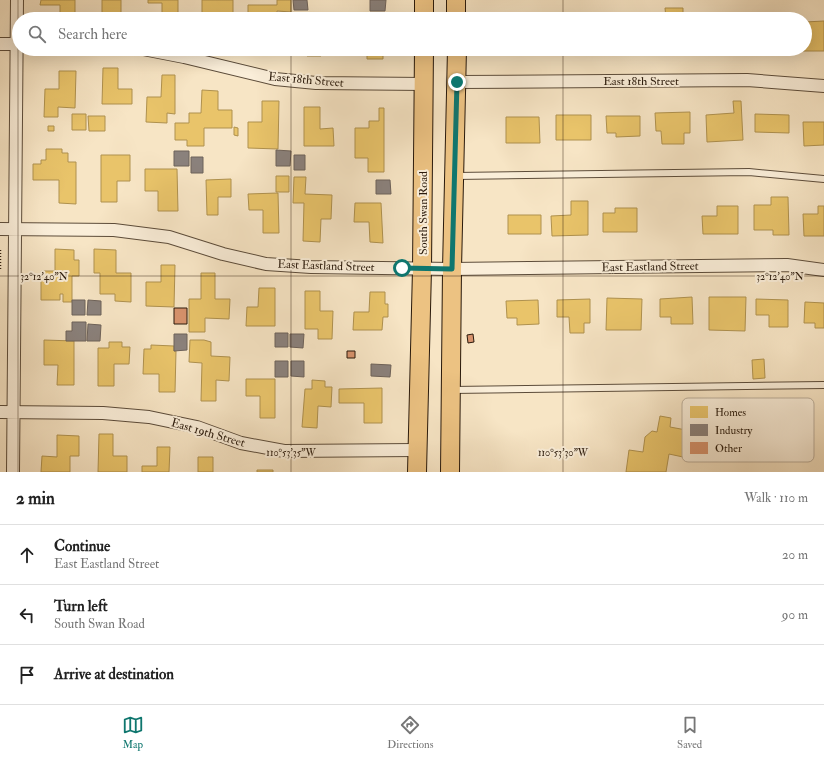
<!DOCTYPE html>
<html lang="en">
<head>
<meta charset="utf-8">
<style>
  :root { --surface:#fff; --page:#f6f6f6; --text:#222; --muted:#767676; --line:#e0e0e0; --accent:#0f766e }
  body { margin:0; font-family:"IM FELL Double Pica",serif; background:var(--page); color:var(--text) }
  .stop { position:absolute; width:12px; height:12px; margin:-9px; border:3px solid #0f766e; border-radius:50%; background:#fff }
  .stop.end { background:#0f766e; border-color:#fff; box-shadow:0 1px 4px #0008 }
  .list { margin:0; padding:0; list-style:none }
  h2 { display:flex; justify-content:space-between; align-items:center; height:52px; margin:0; padding:0 16px; font-size:17px }
  h2 small { font-size:13px; font-weight:400; color:var(--muted) }
  .list li { display:grid; grid-template-columns:26px 1fr auto; gap:12px; align-items:center; box-sizing:border-box; height:60px; padding:0 16px; border-top:1px solid var(--line) }
  .list b { display:block; font-size:15px; white-space:nowrap }
  .list p { margin:0; font-size:13px; white-space:nowrap; color:var(--muted) }
  .list em { font-size:13px; font-style:normal; color:var(--muted) }
  .icon { flex:none; width:22px; height:22px; fill:none; stroke:currentColor; stroke-width:2; stroke-linecap:round; stroke-linejoin:round }
  .map { position:relative; flex:none; width:824px; height:472px; overflow:hidden }
  .search { position:absolute; background:var(--surface); box-shadow:0 4px 16px #0002; left:12px; right:12px; top:12px; height:44px; display:flex; align-items:center; gap:10px; box-sizing:border-box; padding:0 14px; border-radius:22px; color:var(--muted); font-size:15px }
  .sheet { height:232px; background:var(--surface) }
  nav { display:flex; justify-content:space-around; align-items:center; box-sizing:border-box; height:56px; border-top:1px solid var(--line); background:var(--surface); font-size:11px; color:var(--muted) }
  nav a { display:grid; justify-items:center; gap:2px }
  nav .on { color:var(--accent) }
  .map>svg:first-child { display:block }
</style>
</head>
<body>
<div class="map">
<svg width="824" height="472" viewBox="0 0 824 472">
  <rect width="100%" height="100%" fill="#f7e5c5"/>
  <filter id="stains"><feTurbulence type="fractalNoise" baseFrequency=".005" numOctaves="4"/><feColorMatrix values="0 0 0 0 .2 0 0 0 0 .09 0 0 0 0 .02 0 0 0 .5 -.17"/></filter>
  <radialGradient id="worn" r=".72"><stop offset=".6" stop-color="#630" stop-opacity="0"/><stop offset="1" stop-color="#630" stop-opacity=".3"/></radialGradient>
  <!-- homes -->
  <path fill="#e9c46a" stroke="#af914e" d="M41,0H75V18H60V5H40Z
    M102,0H121V18H102Z
    M148,0H178V19H162V3H148Z
    M202,0H233V14L221,15V19H202Z
    M277,0H291V12L277,11V19H248V5H277Z
    M665,8H683V19H687H666Z
    M307,18H334V19H307Z
    M824,21V51H800V49H805V22Z
    M264,49H277L276,52L264,51Z
    M307,49H321V56H307Z
    M367,49H383V59H367Z
    M103,68H118V89H132V104H102Z
    M59,71H76L75,108L58,107V117H44L45,89H59Z
    M162,75H175V114L167,113V123L146,122L147,97H161Z
    M202,90L218,91V110H232V128H204V146H187V140H175V123H189V113H201Z
    M262,101H279L278,149L248,148V122H262Z
    M733,101H741L743,140L707,142L706,115L734,113Z
    M304,107H320V129L333,128L334,146H304Z
    M379,108H384V172H368V158H355V128H369V121H379Z
    M690,112V133H684V144H662L661,131H656L655,113Z
    M72,114H86V130H72Z
    M755,114L789,115V133L755,132Z
    M556,115H591V140H556Z
    M88,116H105V131H89Z
    M606,116H640V136L616,137V133H607Z
    M506,117H539L540,143H506Z
    M803,122H824V145L804,146Z
    M48,126H54V131H48Z
    M234,127L238,128V136L234,135Z
    M46,149H62V153H68V162H76V204L59,203V180H33V164H41V160H46Z
    M101,155H130V181H117V202H101Z
    M145,169H177L178,211H158V191H145Z
    M276,176H289V192H276Z
    M294,177H306L305,194L332,195L331,219H321L320,242L303,241L304,203H293Z
    M231,179V197H218V215H207L206,180Z
    M278,193L279,233H263V210H249L248,194Z
    M771,197H788L789,235H773V230H754V205H771Z
    M571,201H588V235L552,236L551,216L571,215Z
    M355,203H381L383,243L370,242L369,222H354Z
    M717,206H738V234H703L702,216H717Z
    M818,206H824V236H804L803,214H818Z
    M615,208H637V232H603V213H615Z
    M508,215H541V234H508Z
    M55,249L74,250V260H79V276H72V302H63V294H60V300H41V271H55Z
    M94,249L116,250V273H131V302L115,301V294H100V273H94Z
    M161,265H175L174,307L146,306V282H161Z
    M201,273H215V299H230L229,319L205,318V332H189V299H201Z
    M259,288H275V326H246L247,307H258Z
    M305,291H320V311H333L332,339H318V329H305Z
    M370,292H385V304H388V317H383L382,330H353L354,312H369Z
    M692,297L693,324H671V317H660V299Z
    M709,297H746L745,331L709,330Z
    M607,298L642,299L641,330H606Z
    M590,299V323H584V333H570L569,317H557V300Z
    M756,299L788,300V327H769V315H756Z
    M538,300L539,324L517,325V318H507L506,301Z
    M805,302L824,303V328H815V323H804Z
    M44,340L74,341V385H57L58,365H44Z
    M190,340H204L211,342V356L230,357L229,381L216,380V401H201L202,363L189,362Z
    M109,342H122V347H130L129,364H114V386H98V348H109Z
    M151,345L174,346V351H176L175,392H159V374H143L144,349H151Z
    M764,359L765,378L753,379L752,360Z
    M246,379H275V418H260V396H246Z
    M312,380L325,381V387H332L331,407L318,406L317,428L302,427L305,389H312Z
    M382,388V423H364V403H339V389Z
    M660,416L671,418L670,427L697,432L694,448L685,447L683,457L669,454L666,472H626L629,450L643,452L645,437L652,431L657,432Z
    M99,434H113V456H127V472H98Z
    M57,435L79,436V456H70V472H41L42,456L57,457Z
    M157,447H170L169,472H142V466H157Z
    M198,457H213V472H198Z
    M257,470H273V472H257Z"/>
  <!-- industry -->
  <path fill="#8a817c" stroke="#6d625a" d="M293,0H307L308,10H294Z
    M370,0H386L385,11H370Z
    M276,150L291,151L290,166H276Z
    M174,151H189V166H174Z
    M294,155H305V170H294Z
    M191,157H203V173H191Z
    M376,180H390L391,194H376Z
    M72,300H85V315H72Z
    M88,300L101,301V315H87Z
    M72,322H86V341H66V331H72Z
    M88,324L101,325L100,341H87Z
    M275,333H288V347H275Z
    M174,334H187V350L174,351Z
    M290,334H304L303,348L290,347Z
    M275,361H288V377H275Z
    M291,361H304V377L291,376Z
    M371,364L391,365L390,377L371,376Z"/>
  <!-- building -->
  <path fill="#d8936d" stroke="#29190b" d="M174,308H187V324H174Z
    M473,334L474,342L468,343L467,335Z
    M347,351H355V358H347Z"/>
  <g fill="none" stroke-linecap="round" stroke-linejoin="round">
    <!-- lane casing -->
    <g stroke="#5c4c3a" stroke-width="8">
      <path id="lane" d="M456,176L749,172L824,179
        M452,390L824,385"/>
    </g>
    <!-- street casing -->
    <g stroke="#5c4c3a" stroke-width="14">
      <path id="street" d="M0,44H19
        M143,49L184,57L275,79L316,83L424,84
        M457,82L747,80L824,86
        M0,229L114,230L169,237L223,254L266,264L311,267L452,269L787,265L824,270
        M0,412L103,413L149,417L197,427L241,443L284,451L416,450
        M13,472L17,0"/>
    </g>
    <!-- primary casing -->
    <g stroke="#29190b" stroke-width="20">
      <path id="primary" d="M456,0V19
        M424,19V0
        M417,472L422,269L424,49
        M450,472L452,269L457,49"/>
    </g>
    <!-- path -->
    <path stroke="#29190b" stroke-width="2.5" stroke-dasharray="1 2" stroke-linecap="butt" d="M0,250V271"/>
    <!-- lane -->
    <use href="#lane" stroke="#faeed9" stroke-width="6"/>
    <!-- street -->
    <use href="#street" stroke="#faeed9" stroke-width="12"/>
    <!-- primary -->
    <use href="#primary" stroke="#ecc282" stroke-width="18"/>
  </g>
  <g fill="none" stroke-linecap="round" stroke-linejoin="round">
    <!-- route -->
    <path stroke="#0f766e" stroke-width="5" d="M402,268L452,269L457,82"/>
  </g>
  <!-- ticks -->
  <path fill="none" stroke="#29190b" stroke-width="1" stroke-opacity="0.45" d="M18,0V472M291,0V19M563,0V19M291,49V472M563,49V472M0,276H824"/>
  <g text-anchor="middle" dominant-baseline="central" stroke-width="4" stroke-linejoin="round" paint-order="stroke">
    <!-- street labels -->
    <g font-size="12" fill="#29190b" stroke="#faeed9">
      <text transform="translate(306 80) rotate(5)">East 18th Street</text>
      <text x="641" y="81">East 18th Street</text>
      <text transform="translate(423 213) rotate(-90)">South Swan Road</text>
      <text transform="translate(326 266) rotate(2)">East Eastland Street</text>
      <text transform="translate(650 267) rotate(-1)">East Eastland Street</text>
      <text transform="translate(208 433) rotate(16)">East 19th Street</text>
    </g>
  </g>
  <!-- legend -->
  <rect x="682" y="398" width="132" height="64" rx="6" fill="#faeed9" stroke="#bbae9b" stroke-width="1"/>
  <rect x="690" y="406" width="18" height="12" fill="#e9c46a"/>
  <rect x="690" y="424" width="18" height="12" fill="#8a817c"/>
  <rect x="690" y="442" width="18" height="12" fill="#d8936d"/>
  <g font-size="11" fill="#29190b">
    <text x="715" y="416">Homes</text>
    <text x="715" y="434">Industry</text>
    <text x="715" y="452">Other</text>
  </g>
  <g font-size="10" text-anchor="middle" fill="#29190b" stroke="#faeed9" stroke-width="4" stroke-linejoin="round" paint-order="stroke">
    <text x="44" y="280">32°12'40"N</text>
    <text x="780" y="280">32°12'40"N</text>
    <text x="291" y="456">110°53'35"W</text>
    <text x="563" y="456">110°53'30"W</text>
  </g>
  <rect width="100%" height="100%" filter="url(#stains)"/>
  <rect width="100%" height="100%" fill="url(#worn)"/>
</svg>
<div class="stop" style="left:402px;top:268px"></div>
<div class="stop end" style="left:457px;top:82px"></div>
<div class="search"><svg class="icon" aria-label="search" viewBox="0 0 24 24"><circle cx="10" cy="10" r="6"/><path d="M15 15l6 6"/></svg>Search here</div>
</div>
<section class="sheet">
<h2>2 min<small>Walk · 110 m</small></h2>
<ul class="list">
<li><svg class="icon" aria-label="ahead" viewBox="0 0 24 24"><path d="M12 20V5M6 11l6-6 6 6"/></svg><div><b>Continue</b><p>East Eastland Street</p></div><em>20 m</em></li>
<li><svg class="icon" aria-label="left" viewBox="0 0 24 24"><path d="M17 20v-9H6M10 6l-5 5 5 5"/></svg><div><b>Turn left</b><p>South Swan Road</p></div><em>90 m</em></li>
<li><svg class="icon" aria-label="arrive" viewBox="0 0 24 24"><path d="M6 21V4h12l-3 4 3 4H6"/></svg><div><b>Arrive at destination</b></div></li>
</ul>
</section>
<nav>
<a class="on"><svg class="icon" aria-label="map" viewBox="0 0 24 24"><path d="M3 6l6-2 6 2 6-2v14l-6 2-6-2-6 2zM9 4v14M15 6v14"/></svg>Map</a>
<a><svg class="icon" aria-label="directions" viewBox="0 0 24 24"><path d="M12 3l9 9-9 9-9-9zM9 14v-3h6M13 9l2 2-2 2"/></svg>Directions</a>
<a><svg class="icon" aria-label="saved" viewBox="0 0 24 24"><path d="M7 4h10v16l-5-4-5 4z"/></svg>Saved</a>
</nav>
</body>
</html>
